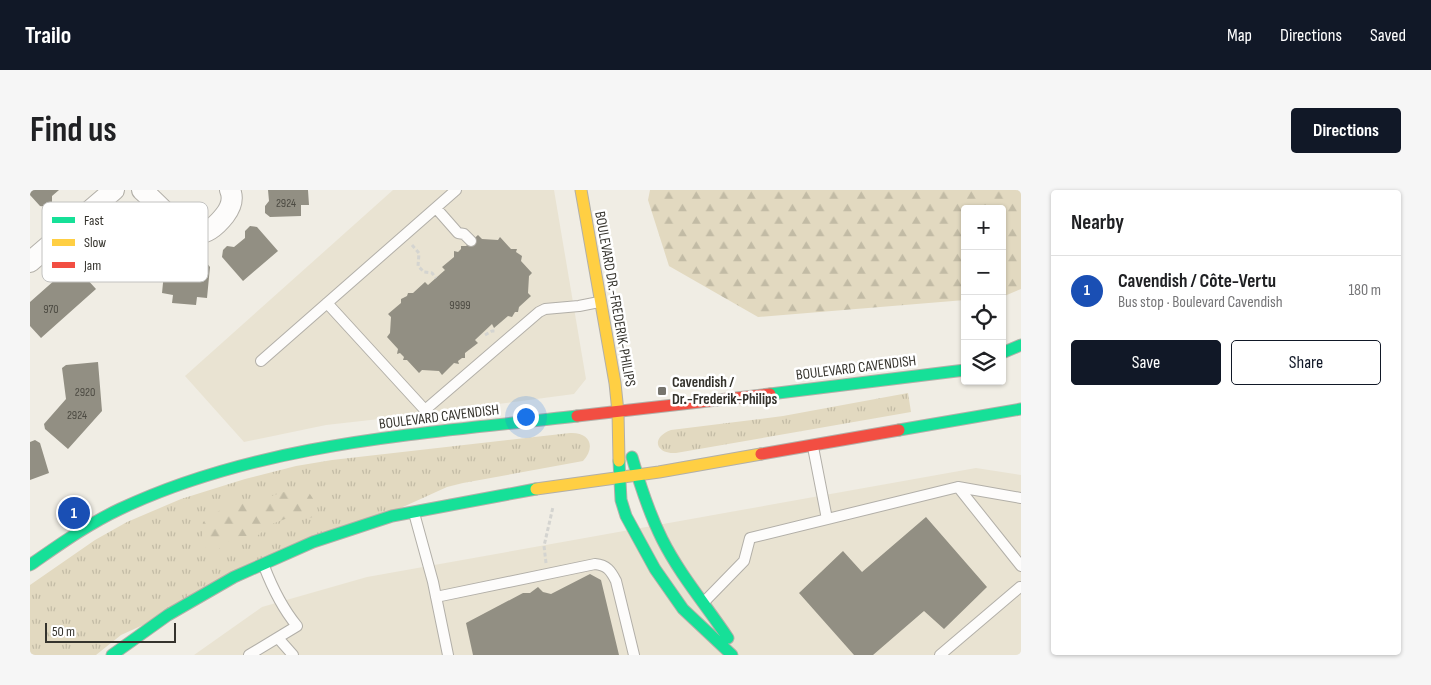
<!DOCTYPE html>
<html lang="en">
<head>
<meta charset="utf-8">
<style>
  :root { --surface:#fff; --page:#f6f6f6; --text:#202124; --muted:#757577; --line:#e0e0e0; --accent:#111827 }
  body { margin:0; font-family:"Sofia Sans Condensed",sans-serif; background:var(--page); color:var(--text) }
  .controls { position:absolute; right:15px; top:15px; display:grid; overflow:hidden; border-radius:5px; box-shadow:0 1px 4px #0004 }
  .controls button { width:45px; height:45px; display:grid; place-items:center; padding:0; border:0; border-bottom:1px solid var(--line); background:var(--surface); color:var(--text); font:25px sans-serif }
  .scale { position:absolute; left:15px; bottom:12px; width:131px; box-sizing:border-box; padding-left:5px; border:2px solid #35332d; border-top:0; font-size:14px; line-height:18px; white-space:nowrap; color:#35332d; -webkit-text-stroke:4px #fff; paint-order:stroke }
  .you { position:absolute; left:495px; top:226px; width:18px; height:18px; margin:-12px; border:4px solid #fff; border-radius:50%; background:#1a73e8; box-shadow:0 0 0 8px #1a73e833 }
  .badge { display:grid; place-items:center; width:32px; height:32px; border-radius:50%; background:var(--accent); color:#fff; font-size:16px; font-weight:700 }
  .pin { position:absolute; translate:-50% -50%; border:2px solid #fff; box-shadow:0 1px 5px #0006 }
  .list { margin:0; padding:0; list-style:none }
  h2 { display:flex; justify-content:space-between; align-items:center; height:65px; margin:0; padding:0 20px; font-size:21px }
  h2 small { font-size:16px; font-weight:400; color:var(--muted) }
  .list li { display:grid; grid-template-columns:32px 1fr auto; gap:15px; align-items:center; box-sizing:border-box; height:70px; padding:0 20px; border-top:1px solid var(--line) }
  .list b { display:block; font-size:19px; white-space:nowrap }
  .list p { margin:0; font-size:16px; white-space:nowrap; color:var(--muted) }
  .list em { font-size:16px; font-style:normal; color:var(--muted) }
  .actions { display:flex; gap:10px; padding:15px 20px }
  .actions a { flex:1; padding:11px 0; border:1px solid var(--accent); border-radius:5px; text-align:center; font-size:18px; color:var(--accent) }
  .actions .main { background:var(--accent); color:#fff }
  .icon { flex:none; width:28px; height:28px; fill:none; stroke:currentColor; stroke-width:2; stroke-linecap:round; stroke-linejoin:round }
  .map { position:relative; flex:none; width:991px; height:465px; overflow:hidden; border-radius:5px }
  header { display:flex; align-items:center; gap:30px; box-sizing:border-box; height:70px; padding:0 25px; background:var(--accent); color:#fff }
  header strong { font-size:24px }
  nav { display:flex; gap:28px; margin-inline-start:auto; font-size:18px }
  .intro { display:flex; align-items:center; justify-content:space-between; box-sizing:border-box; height:120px; padding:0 30px }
  h1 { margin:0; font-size:35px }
  .button { padding:12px 22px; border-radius:5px; background:var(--accent); color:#fff; font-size:18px; font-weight:700 }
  main { display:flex; gap:30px; padding:0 30px }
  aside { flex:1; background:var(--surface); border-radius:5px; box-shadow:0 1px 4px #0004 }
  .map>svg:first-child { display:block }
</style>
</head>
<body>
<header>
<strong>Trailo</strong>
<nav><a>Map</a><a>Directions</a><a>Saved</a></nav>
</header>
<div class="intro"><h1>Find us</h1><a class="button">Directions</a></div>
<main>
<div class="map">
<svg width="991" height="465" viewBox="0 0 991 465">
  <defs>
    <pattern id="grass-tufts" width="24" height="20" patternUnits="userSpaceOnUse" patternTransform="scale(1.25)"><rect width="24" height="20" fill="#e2d9c0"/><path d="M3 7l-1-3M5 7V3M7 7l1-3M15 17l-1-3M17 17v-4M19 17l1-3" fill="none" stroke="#c2bba5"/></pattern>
    <pattern id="forest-firs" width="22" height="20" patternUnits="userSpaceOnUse" patternTransform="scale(1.25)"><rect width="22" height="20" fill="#e2d9c0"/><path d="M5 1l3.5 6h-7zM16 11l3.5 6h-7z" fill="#c2bba5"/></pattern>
  </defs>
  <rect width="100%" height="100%" fill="#f0ede4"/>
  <!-- built -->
  <path fill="#e9e3d2" d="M363,0H524L556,189L544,204L376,226L296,235L214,252L155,186Z
    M946,278L991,285V465H164L232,417L337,387Z"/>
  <!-- grass -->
  <path fill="url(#grass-tufts)" d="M878,203L881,222L646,263C626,264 620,248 641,240L753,226Z
    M540,243C560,242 566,257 553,271L433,293L417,297L91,445L66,465H0V395L65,350L97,332L151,309L215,289L266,276L302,270Z"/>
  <!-- forest -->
  <path fill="url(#forest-firs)" d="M620,0H991V99L972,107V19H935V110L728,127L639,76L618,10Z
    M266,298C267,298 274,299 274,299C281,302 289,318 288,324L284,327L278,328L270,325L255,329L242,334L227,346H210L201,349L183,364L180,365C173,356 171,343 173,332L196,316L211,310L232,309Z"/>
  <!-- building -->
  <path fill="#928f83" d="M0,0H29L22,6V12L16,17L10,16L0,5Z
    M238,0H278L279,15H271V26L240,27L235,23V16L239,11Z
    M220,36L227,37L248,61L213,91L192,67L193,60L197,56L204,57L215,48V41Z
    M448,45L452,49L468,50L470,47L481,59H487L486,62L492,66L491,71L502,83L499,86L498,103L501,106L489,117L488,122H485L482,127L478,126L464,138L462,134L445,150L448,153L435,163V168H432L428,171L429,174L424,173L412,185L409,181L392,180L389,183L377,170H373L374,167L370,163L367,164L368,159L357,147L360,143L361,127L358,124L371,113V109L377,106L378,103H383L395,92L398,95L415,80L412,77L424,67V61L428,62L431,59V56H436Z
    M140,68L147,69L150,74L165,75L169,71L176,72L180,77L177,108L167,107L166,115L142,113L143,105L132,103L135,73Z
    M40,75H44L66,99L11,148L0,136V112L35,81V79Z
    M68,172L72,221L38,259L15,239L14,234L36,209L32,178L36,175Z
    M5,250L10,253L19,283L0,290V252Z
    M896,327L957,397L914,439L894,421L843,465H824L769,403L813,361L832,382Z
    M560,384L571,390L589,465H443L436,433L493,403H500L508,397L513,402L521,404Z"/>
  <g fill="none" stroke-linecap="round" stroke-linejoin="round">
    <!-- lane casing -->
    <g stroke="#b2afa8" stroke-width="12">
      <path id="lane" d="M406,18L428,43L434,44L441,51
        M297,113L395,220L509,122L515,119L549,116L569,112
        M231,171L426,0
        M783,257L797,329
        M928,297L991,376
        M384,323L403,392L418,465
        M406,407L565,374C577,375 581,381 586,391L604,465
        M675,411L714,371L720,348L928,297L991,308
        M248,448L263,465
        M219,465L267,436C253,419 242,397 234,376
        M910,465L990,397"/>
    </g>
    <!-- street casing -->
    <g stroke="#b2afa8" stroke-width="22">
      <path id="street" d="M112,0C121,8 129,16 138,25C159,46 173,53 195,25C201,17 204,9 200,0
        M0,72L84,0"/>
    </g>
    <!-- fast casing -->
    <g stroke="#b2afa8" stroke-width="13">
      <path id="fast" d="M972,163L991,155
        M740,204L935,180
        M869,240L991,219
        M602,267C610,295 619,323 632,349C650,385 676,415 698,448
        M589,271L591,310L596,326L625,379L653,419L702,465
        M0,375C29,355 58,334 90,319C232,252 393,244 547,226
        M82,465L138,425L204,387L283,352L362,326L506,299"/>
    </g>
    <!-- slow casing -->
    <g stroke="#b2afa8" stroke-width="13">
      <path id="slow" d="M551,0L585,193L588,222L589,271
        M506,299L629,282L731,264"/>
    </g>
    <!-- jam casing -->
    <g stroke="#b2afa8" stroke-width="13">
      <path id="jam" d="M547,226L740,204
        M731,264L869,240"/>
    </g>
    <!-- path -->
    <path stroke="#d4d4d0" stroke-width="3" stroke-dasharray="4 2.5" stroke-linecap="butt" d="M382,55L389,63L388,76L394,82L402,83L406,88
      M455,145L462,141H466
      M516,373L514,356L523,317"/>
    <!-- lane -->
    <use href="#lane" stroke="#fdfcfb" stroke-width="10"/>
    <!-- street -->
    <use href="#street" stroke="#fdfcfb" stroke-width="20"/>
    <!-- fast -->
    <use href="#fast" stroke="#16e098" stroke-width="11"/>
    <!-- slow -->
    <use href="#slow" stroke="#ffcf43" stroke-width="11"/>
    <!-- jam -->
    <use href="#jam" stroke="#f24e42" stroke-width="11"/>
  </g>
  <!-- markers -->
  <rect fill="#76746d" stroke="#fff" stroke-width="2" x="627" y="196" width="10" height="10" rx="2.5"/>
  <g text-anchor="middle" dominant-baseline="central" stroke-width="5" stroke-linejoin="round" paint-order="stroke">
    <!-- number labels -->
    <g font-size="12" fill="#4c4a42">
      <text x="256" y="13">2924</text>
      <text x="430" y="115">9999</text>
      <text x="21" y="119">970</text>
      <text x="55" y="202">2920</text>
      <text x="47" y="225">2924</text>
    </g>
    <!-- street labels -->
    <g font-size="15" fill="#35332d" stroke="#fff">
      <text transform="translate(585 109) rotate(80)">BOULEVARD DR.-FREDERIK-PHILIPS</text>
      <text transform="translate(826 178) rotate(-7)">BOULEVARD CAVENDISH</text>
      <text transform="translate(409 227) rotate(-7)">BOULEVARD CAVENDISH</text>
    </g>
    <!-- poi labels -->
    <g font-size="15" font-weight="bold" fill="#35332d" stroke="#fff" text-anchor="start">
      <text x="642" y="192">Cavendish /<tspan x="642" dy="17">Dr.-Frederik-Philips</tspan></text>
    </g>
  </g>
  <!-- legend -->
  <rect x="12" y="12" width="166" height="80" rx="8" fill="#fff" stroke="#c2c2c0" stroke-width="1"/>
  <rect x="22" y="27" width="23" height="6" fill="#16e098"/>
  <rect x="22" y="49" width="23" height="7" fill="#ffcf43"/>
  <rect x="22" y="72" width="23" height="6" fill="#f24e42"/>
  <g font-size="14" fill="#35332d">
    <text x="54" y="35">Fast</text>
    <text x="54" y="57">Slow</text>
    <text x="54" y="80">Jam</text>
  </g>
</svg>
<div class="controls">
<button>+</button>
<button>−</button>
<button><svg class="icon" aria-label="locate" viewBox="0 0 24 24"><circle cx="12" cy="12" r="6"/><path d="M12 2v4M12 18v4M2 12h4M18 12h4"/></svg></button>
<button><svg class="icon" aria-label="layers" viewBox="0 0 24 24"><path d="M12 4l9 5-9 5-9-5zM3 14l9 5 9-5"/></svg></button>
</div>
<div class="scale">50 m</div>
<div class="you"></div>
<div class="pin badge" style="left:44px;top:323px;background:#1a4fb4">1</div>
</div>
<aside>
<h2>Nearby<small></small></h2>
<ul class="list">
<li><span class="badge" style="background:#1a4fb4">1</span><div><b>Cavendish / Côte-Vertu</b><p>Bus stop · Boulevard Cavendish</p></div><em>180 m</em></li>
</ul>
<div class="actions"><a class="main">Save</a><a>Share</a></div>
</aside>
</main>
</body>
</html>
